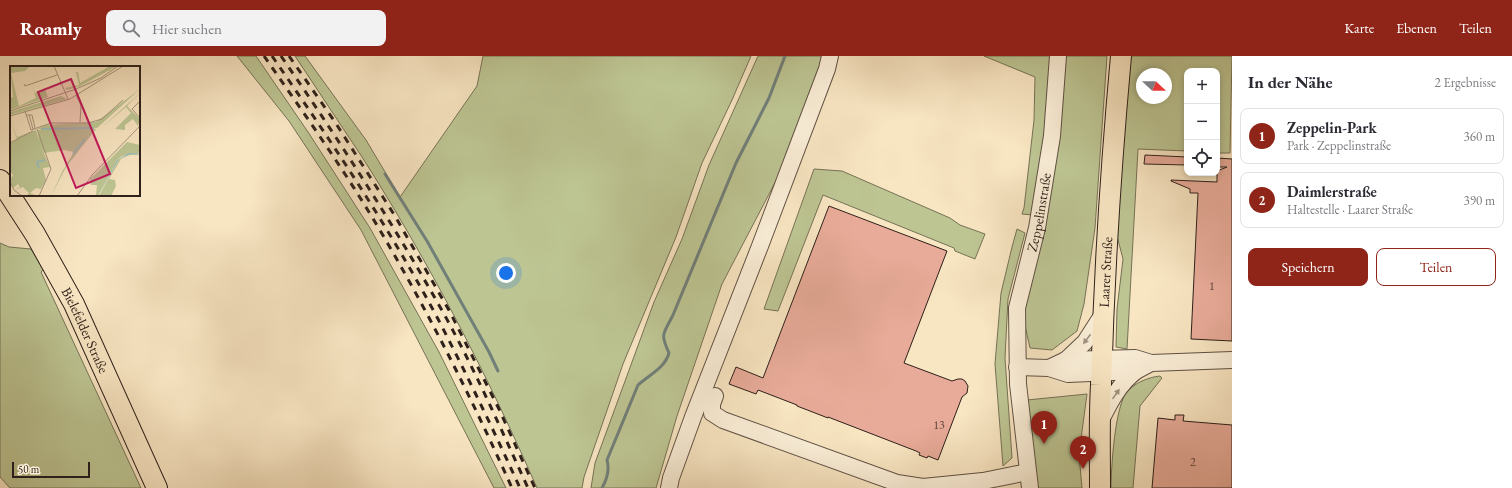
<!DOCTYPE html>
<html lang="de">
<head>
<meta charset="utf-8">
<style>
  :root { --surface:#fff; --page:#f2f2f3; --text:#2b2b33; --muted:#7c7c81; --line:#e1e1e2; --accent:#8f2418 }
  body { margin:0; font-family:"EB Garamond",serif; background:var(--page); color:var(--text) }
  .controls { position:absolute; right:12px; top:12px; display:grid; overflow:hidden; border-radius:8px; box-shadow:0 2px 6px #0003 }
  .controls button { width:36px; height:36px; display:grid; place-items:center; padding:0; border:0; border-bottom:1px solid var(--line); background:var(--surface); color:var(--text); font:20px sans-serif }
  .compass { position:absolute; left:1136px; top:12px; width:36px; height:36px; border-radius:50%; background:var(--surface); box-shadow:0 2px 6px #0003; rotate:112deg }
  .scale { position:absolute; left:12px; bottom:10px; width:78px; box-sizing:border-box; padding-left:4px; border:2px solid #2e201a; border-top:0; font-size:11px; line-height:14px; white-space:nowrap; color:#2e201a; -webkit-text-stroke:3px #faeed7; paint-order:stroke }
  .you { position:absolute; left:506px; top:217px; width:14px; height:14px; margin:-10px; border:3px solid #fff; border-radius:50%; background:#1a73e8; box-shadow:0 0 0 6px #1a73e833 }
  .badge { display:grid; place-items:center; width:26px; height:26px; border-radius:50%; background:var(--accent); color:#fff; font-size:13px; font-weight:700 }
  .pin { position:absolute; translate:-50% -33px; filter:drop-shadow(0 1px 2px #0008) }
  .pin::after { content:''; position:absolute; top:21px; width:14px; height:12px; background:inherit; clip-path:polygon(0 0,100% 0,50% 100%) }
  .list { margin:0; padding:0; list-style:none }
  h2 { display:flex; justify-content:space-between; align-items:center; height:52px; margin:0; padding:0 16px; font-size:17px }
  h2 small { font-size:13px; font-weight:400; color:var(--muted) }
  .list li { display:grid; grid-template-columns:26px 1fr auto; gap:12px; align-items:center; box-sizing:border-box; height:56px; margin:0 8px 8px; padding:0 8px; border:1px solid var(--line); border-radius:8px }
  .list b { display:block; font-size:15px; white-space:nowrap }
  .list p { margin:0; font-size:13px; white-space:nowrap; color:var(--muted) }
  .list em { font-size:13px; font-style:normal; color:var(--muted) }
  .actions { display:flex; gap:8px; padding:12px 16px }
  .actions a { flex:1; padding:9px 0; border:1px solid var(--accent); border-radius:8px; text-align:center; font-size:14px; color:var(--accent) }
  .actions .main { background:var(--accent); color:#fff }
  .icon { flex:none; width:22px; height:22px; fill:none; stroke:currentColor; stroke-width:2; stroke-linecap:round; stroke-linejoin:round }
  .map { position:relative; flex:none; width:1232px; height:432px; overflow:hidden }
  header { display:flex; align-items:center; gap:24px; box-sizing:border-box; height:56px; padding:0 20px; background:var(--accent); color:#fff }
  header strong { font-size:19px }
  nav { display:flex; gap:22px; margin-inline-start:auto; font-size:14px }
  .search { width:280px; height:36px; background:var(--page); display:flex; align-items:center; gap:10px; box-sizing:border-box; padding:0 14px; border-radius:8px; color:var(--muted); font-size:15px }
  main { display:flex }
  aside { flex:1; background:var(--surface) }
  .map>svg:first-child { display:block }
</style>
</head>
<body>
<header>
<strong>Roamly</strong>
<div class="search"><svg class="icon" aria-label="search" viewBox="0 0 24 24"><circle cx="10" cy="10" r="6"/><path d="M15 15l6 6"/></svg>Hier suchen</div>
<nav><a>Karte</a><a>Ebenen</a><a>Teilen</a></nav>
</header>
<main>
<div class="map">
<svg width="1232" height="432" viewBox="0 0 1232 432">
  <rect width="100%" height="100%" fill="#f8e5c2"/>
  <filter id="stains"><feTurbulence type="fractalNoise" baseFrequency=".005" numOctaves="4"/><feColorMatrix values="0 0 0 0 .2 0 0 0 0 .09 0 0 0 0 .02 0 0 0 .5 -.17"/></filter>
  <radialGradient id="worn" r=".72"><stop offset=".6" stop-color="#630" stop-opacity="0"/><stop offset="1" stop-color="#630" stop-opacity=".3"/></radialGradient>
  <!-- green -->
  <path fill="#bdc593" stroke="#767256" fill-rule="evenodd" d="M237,0H256L308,76L370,172L439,296L506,432H494L361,174L289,65Z
    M295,0H305L366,84L400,141L477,30L483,0H751L732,44L702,107L676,181L623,308L584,421L582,432H537C487,318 429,206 362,101C340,67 317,34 295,0Z
    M758,0H823L812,36L790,98L722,228L677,360L656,432H591L595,407L654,246L682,183L709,109Z
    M984,0H1051L1052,41L1033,159L1022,158L1024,152L1034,64L1035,21Z
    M1064,0H1107L1095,172L1084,248L1077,275L1052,294L1030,292L1024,265L1025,237Z
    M1129,0H1232L1230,97H1217V15H1187V95L1138,93L1127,293L1116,291L1117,253L1123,203L1117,180ZM1142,18H1166V42H1142Z
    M814,113L842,115L950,162L960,169L985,178L975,203L955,195L954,192L823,139L778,255L764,253Z
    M1017,173L1025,177L1008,243L1005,302L1012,402L1003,410L995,308L1001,237L1012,191Z
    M0,187L9,191L31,193L44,213L41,216L141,432H10L0,421Z
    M1160,320L1162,322L1140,350L1133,432H1111C1111,413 1115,349 1127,336C1134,327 1149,321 1160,320Z
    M1087,338L1079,398L1082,432H1035L1027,344Z"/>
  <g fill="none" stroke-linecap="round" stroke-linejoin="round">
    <!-- stream -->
    <path stroke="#717f79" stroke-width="3" d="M385,118L427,185L489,296L498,315
      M602,432C607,423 610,414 607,404L638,329C649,319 665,312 669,297C660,277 663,279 673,259L736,107L769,42L785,0"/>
  </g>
  <!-- building -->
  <path fill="#e8ab99" stroke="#2e201a" d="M1145,99L1187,101V109L1144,108Z
    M1217,102L1232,103V285L1191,283L1198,137H1190V133L1171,125V124L1217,126V115L1227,111H1217Z
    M829,150L947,195L904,307L952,325L958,323H962L965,325L968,330L967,337L962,341L938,404L928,400L927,402L919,399L920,397L916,395L828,361V362L797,350V349L758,334L756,338L729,328L736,311L763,322Z
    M1175,359H1184L1183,365L1232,369V432H1152L1158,362L1175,364Z"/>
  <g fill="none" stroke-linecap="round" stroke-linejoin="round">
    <!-- minor casing -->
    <g stroke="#605144" stroke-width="18">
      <g id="minor">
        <path d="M1066,304L1085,286L1103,258"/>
        <path d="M1017,311L1049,312L1068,318L1136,315L1151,307"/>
        <path d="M1049,312L1066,304L1135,302L1151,307L1232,304"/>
        <path d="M715,340L712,348V357L723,364L897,427L923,431L983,425L1028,416"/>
        <path d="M1101,364C1110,346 1119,328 1136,315"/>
        <path d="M669,432L671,422L693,361L760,190L827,13L830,0"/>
        <path id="s1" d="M1030,432L1018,328L1017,252L1037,172L1052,80L1058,0"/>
      </g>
    </g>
    <!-- major casing -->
    <g stroke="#2e201a" stroke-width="22">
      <g id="major">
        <path id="s2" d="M0,124L35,178L74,248L157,432"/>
        <path id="s3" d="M1100,432C1100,398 1099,363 1101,329C1104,219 1111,109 1121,0"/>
      </g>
    </g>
    <!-- minor -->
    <use href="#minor" stroke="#faeed7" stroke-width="16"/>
    <!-- major -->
    <use href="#major" stroke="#f8e5c2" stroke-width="20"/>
    <!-- rail -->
    <path stroke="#2e201a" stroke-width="3" stroke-dasharray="7 7" stroke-linecap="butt" d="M264,0C303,56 343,112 378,171C428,255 472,343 512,432
      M272,0C331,85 389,171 438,263C467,319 494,375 520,432
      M281,0C339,84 394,169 444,258C475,314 501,373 528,432
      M289,0L335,66L395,160L450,256L499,353L535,432"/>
  </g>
  <!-- one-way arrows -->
  <defs><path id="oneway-solid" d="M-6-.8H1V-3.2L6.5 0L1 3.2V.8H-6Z"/></defs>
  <g fill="#9e9182">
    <use href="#oneway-solid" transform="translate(1087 283) rotate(127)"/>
    <use href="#oneway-solid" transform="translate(1116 338) rotate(-55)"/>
  </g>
  <g text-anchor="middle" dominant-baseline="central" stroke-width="4" stroke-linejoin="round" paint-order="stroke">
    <!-- number labels -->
    <g font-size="12" fill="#5c433a">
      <text x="1212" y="230">1</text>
      <text x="939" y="369">13</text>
      <text x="1193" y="406">2</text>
    </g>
    <!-- street labels -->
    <g font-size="14" fill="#2e201a" stroke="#faeed7">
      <text stroke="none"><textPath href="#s1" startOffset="279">Zeppelinstraße</textPath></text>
      <text stroke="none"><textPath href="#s3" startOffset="216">Laarer Straße</textPath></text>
      <text stroke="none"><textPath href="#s2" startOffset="173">Bielefelder Straße</textPath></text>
    </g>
  </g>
  <!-- overview -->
  <g transform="translate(10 10)">
    <rect width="130" height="130" fill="#f8e5c2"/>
    <path d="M0,0H20L15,5L1,7L9,40L26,32L22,19L25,27L35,23L38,31L0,44V32L3,31ZM100,0H107L70,20L57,24L55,22L69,19L66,6H68L70,17ZM130,23L87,62L79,63H86L56,101L41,130L52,106L64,86L54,84L34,87L30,79L40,101L33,102L36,114L31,123L26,122L20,127L28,130H17L19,127L13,121L5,124L10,121L8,118L3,122L0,115L3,109L0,105V78L7,73L0,53L7,71L26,64L29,74L28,64L41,63H27L36,59L86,56ZM130,27L117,40L130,53L128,60L123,53L115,59V64L105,63L121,47L116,41L90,63ZM51,30L57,33L0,49V46ZM117,76L130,79V87L112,90L107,94L88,130H86L87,119H81L80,113ZM122,88L130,89H119L111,93L99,113L105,114L106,120L101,130H89L109,93Z" fill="#bdc593"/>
    <path d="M119,87H127L130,89L122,88L109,93L88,130L107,94Z" fill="#9ebeb8"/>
    <path fill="none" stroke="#9ebeb8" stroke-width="2" d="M31,63L84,62M63,88L75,73M29,102L27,96L35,94"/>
    <path fill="none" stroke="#a7967f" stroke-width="1" d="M44,0L58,33M14,18L15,20L47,9M66,29L71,39L70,56M130,35L122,43L130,52M0,45L66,23L91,12L108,0M15,45L21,64L41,57H78L92,53L113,34M16,49H22L25,62M19,49L23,63M0,50L60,33L113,0M27,63L41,103L29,130M0,77L23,65M0,116L4,124L12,130M67,130L83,108L130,60"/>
    <path fill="#c2185b" fill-opacity="0.15" stroke="#c2185b" stroke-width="2" d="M61,13L100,108L66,122L28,26Z"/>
    <rect width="130" height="130" fill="none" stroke="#2e201a" stroke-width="2"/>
  </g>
  <rect width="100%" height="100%" filter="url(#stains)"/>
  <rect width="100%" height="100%" fill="url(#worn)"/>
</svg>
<div class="controls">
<button>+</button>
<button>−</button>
<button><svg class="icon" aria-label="locate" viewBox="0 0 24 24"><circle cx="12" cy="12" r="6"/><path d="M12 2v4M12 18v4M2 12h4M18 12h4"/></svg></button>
</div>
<svg class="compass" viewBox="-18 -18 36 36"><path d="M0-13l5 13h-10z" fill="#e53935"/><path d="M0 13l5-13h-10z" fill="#7c7c81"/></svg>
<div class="scale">50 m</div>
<div class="you"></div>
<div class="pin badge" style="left:1044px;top:388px">1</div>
<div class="pin badge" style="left:1083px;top:413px">2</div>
</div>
<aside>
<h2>In der Nähe<small>2 Ergebnisse</small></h2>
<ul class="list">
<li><span class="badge">1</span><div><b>Zeppelin-Park</b><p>Park · Zeppelinstraße</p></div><em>360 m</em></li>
<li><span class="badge">2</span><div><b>Daimlerstraße</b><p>Haltestelle · Laarer Straße</p></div><em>390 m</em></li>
</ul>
<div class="actions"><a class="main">Speichern</a><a>Teilen</a></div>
</aside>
</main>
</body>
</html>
